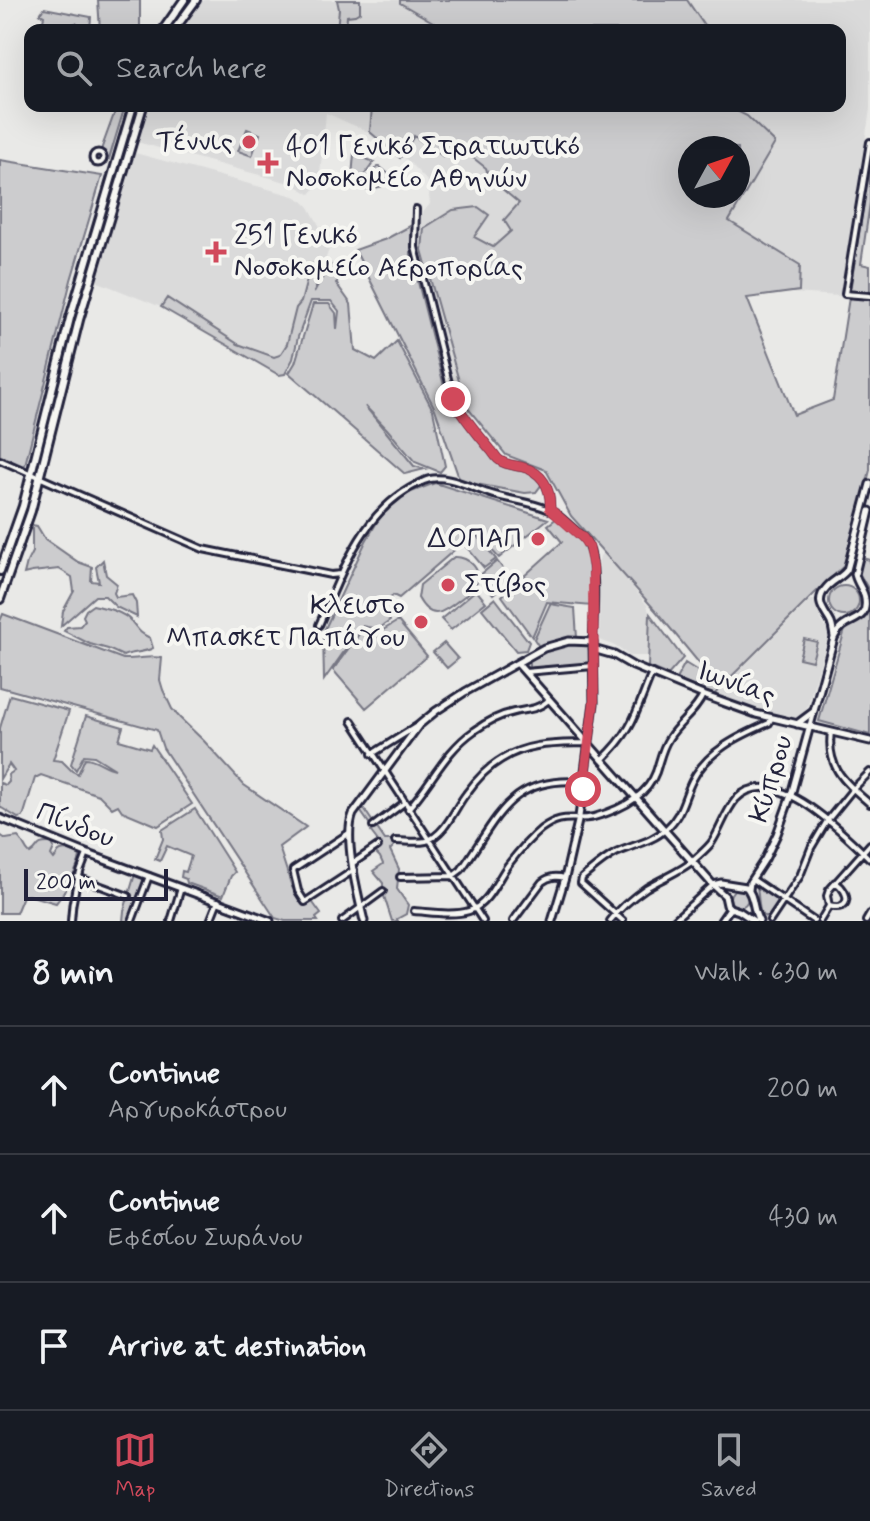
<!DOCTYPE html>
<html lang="en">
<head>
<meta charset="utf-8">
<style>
  :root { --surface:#171b24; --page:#242831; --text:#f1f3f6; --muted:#9ea1a6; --line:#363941; --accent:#d1495b }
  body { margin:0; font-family:Mynerve,sans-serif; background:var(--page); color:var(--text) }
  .compass { position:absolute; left:678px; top:136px; width:72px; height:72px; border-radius:50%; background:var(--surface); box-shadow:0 8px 32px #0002; rotate:50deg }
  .scale { position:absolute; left:24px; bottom:20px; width:144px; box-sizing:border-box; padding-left:8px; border:4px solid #22223b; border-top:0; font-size:22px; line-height:28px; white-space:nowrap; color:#22223b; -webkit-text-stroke:6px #f6f6f2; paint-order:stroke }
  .stop { position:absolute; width:24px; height:24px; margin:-18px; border:6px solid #d1495b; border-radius:50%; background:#fff }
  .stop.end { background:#d1495b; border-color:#fff; box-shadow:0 2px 8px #0008 }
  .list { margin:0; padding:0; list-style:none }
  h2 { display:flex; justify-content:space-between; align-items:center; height:104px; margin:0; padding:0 32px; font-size:34px }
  h2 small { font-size:26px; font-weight:400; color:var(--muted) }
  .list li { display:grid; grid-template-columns:52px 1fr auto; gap:24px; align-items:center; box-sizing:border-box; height:128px; padding:0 32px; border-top:2px solid var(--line) }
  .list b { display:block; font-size:30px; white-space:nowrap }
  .list p { margin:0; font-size:26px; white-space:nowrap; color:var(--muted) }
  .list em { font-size:26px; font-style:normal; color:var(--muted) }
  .icon { flex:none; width:44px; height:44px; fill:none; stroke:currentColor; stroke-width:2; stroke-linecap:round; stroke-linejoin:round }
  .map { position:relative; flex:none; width:870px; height:921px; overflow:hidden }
  .search { position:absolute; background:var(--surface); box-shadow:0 8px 32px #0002; left:24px; right:24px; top:24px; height:88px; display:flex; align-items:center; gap:20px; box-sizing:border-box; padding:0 28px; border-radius:16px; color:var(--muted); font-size:30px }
  .sheet { height:488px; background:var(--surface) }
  nav { display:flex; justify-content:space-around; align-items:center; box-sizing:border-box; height:112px; border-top:2px solid var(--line); background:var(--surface); font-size:22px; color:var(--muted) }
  nav a { display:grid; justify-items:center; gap:4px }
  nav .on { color:var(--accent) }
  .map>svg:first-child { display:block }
</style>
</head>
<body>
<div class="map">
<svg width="870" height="921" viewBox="0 0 870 921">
  <rect width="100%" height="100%" fill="#e9e9e7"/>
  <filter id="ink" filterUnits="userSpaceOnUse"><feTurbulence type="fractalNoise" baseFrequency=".0125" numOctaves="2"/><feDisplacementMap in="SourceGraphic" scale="16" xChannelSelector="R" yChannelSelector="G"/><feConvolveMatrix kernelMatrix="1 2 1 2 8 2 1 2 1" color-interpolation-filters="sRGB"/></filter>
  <g filter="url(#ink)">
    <!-- built -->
    <path fill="#dadada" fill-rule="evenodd" d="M205,0H870V110L840,296L744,290L804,492L551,468L510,452L459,398L420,246L421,215L430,204L429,195L431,185L389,141L326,113L319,184L310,194L293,184L137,142L147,106H840V30H180L202,1ZM690,148H738V196H690Z
      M135,153L294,196L303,201L309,207L325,236L333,238L298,337L293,359L285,374L279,375L161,307L96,281Z
      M604,552L647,605L649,612V656H630L615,646L600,640L598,565L600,556Z
      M810,600H815L820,618L829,633L807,708L801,715L793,719L769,714L715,695Z"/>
    <!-- green -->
    <path fill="#ccccce" stroke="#777784" stroke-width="2" fill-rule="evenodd" d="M98,0H140V30H100Z
      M337,0H360V12L355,15L347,16L346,30H337L339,9Z
      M400,0H687L704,25L714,30H447L400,3Z
      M44,8L91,17L90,30H87L76,23L61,27L58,24L53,30H41L44,16L40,14Z
      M117,106H125L109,159L101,150Z
      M372,106H727L747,116L775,143L729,221L800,265L799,291L747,298L794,415L833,400L870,163V203L861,264L870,266V470L847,563L814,594L725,683L699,663L656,611L571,516L546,470L506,455L466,406L422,250L424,228L453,210L478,207L489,215L474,237L493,247L511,231L504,220L519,203L489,178L486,168L457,145L444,157L414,136L400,158L370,132ZM690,148H738V196H690Z
      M247,129L260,134L252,156L238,151Z
      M354,154L374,162L360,181L352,177Z
      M0,160L102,176L71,280L25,465L22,467L0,458Z
      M379,166L398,182L367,190L362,182Z
      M412,225L411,254L448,402L493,457L526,468L542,484L536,492L525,493L460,481L435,409L355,250L386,239Z
      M311,264L322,267L314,293L330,264L344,275L336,283L351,304L355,350L376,361L397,341L433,410L445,466L440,472L415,462L387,429L365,406L414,466L425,469L405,474L289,373L295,363L313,304H329L336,313L337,329L339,311L331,301H311L298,337L293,359L285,374L279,375L161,307L167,298L238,344L274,357L280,355L287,344L296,308L301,302Z
      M435,483L548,519L499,558L475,532L399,598L393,595L384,607L390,621L378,629L362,626L324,680L323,633L366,541L390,500Z
      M557,518L582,541L590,565L592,606L547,602L532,637L502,596L562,542L548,525Z
      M32,525L37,526L45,539L78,562L92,567L91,581L99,582L96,567L103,560L106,575L117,584L114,593L116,597L132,595L136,603L137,617L116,607L105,596H95L61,626L63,611L74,591L72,577L59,569L32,572L24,574L27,562L32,552Z
      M476,535L496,559L484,568L464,544Z
      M454,557C469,556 485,571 474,587C471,592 464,596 459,600C443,613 431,622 418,598L420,585Z
      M862,558L870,560V592L859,573Z
      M497,561L511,579L493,594L479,576Z
      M829 601a15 15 0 1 1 30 0a15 15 0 1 1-30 0Z
      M476,590L486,602L451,630L441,619Z
      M495,598L529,642L526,650L516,651L482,609Z
      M550,604L575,608L577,638L540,648L534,639Z
      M93,605C105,608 122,611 131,621C139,630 138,632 150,638L153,648C142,654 133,651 123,656L108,649L90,644L64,631L67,627L80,626L85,620L83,616L86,610Z
      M870,608V735L819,721L846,626L859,620Z
      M3,614L123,659C135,660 152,655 162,658L160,680L163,690L172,709L180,718L204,741L244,785L306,827L279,847L292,887L304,904L311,900L321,914L316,918L318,921H285L275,918L163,748L157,730L0,687V621Z
      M650,614L683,658L668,675L648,667Z
      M398,621L427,656L366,708L333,670L362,630L378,633Z
      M804,639L817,642L812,661L799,658Z
      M444,643L458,659L447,668L433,652Z
      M569,644H581L590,647V663L529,668V660L551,648Z
      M685,663L722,686L714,695L676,679Z
      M10,695L69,711L53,760L62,761L72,771L78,774L85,758C96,758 104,767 115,769L94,756L84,755L76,770L71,764L86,716L123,727L119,740L150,749L152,745L192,804L158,826L122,811L118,805L112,808L99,795L41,775L35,778L23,817L18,818L0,807V783L6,785L9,782L8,775L14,771L9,764L0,779V728Z
      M362,806L385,840H392L394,846L390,850L399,869L397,889L408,905L406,914L397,919L398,921H392L383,893V883L373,871L383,864L380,857L374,851L381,845L371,832L373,829L359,809Z
      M195,809L235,872L231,876L223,896L187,883L186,879L181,877L182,871L186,872L191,856L167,846L160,861L155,859L163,839L162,830Z
      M0,835L6,839L18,837C24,842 24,849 30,854C41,848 33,842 52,843L54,848L51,855L54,859C56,857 57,854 59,852C65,847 75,853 80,856C78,870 65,892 56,903L28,895L23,896L16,913H0Z
      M135,874L144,877L142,894L132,921H123L124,911Z
      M757,886L779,901L767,918L760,913Z
      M730 898a9 9 0 1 1 18 0a9 9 0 1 1-18 0Z"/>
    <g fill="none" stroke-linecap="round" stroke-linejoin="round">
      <!-- minor casing -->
      <g stroke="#22223b" stroke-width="10">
        <path id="minor" d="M870,142L845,294L870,296
          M92.5 158a5.5 5.5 0 1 1 11 0a5.5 5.5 0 1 1-11 0Z
          M416,209L415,247L453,399C463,417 477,433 490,449C493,452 495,456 498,459C504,465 514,465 522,467C543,472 551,489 550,509
          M0,460L203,549L331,575L341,574
          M319,625C344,569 363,507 424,481C442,472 470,487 488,493C507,500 529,501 547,509C555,511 561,518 567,523C574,530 584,536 588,545C598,567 593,617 593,642
          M525,672L593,666
          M352,721L483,921
          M831,732C826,768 845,782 870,804
          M372,754L417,726
          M602,760C634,730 636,711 652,673
          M408,809C431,784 445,751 474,731C485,723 500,715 514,712C528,709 537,710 549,700
          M373,826L404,803
          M349,833L293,870L298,891L305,902L354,870
          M395,841C405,841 417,843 426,841C446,834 454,809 466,794C476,780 488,767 502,759C529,742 557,744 587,743
          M353,863L378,846
          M77,877L128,896
          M400,877L453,876L461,870C498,818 509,775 584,782
          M752,879L814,921
          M829,906C851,912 851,892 835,882
          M414,911C430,912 453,916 469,911C488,905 497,880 508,865C518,852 529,839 541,829C564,812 572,822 594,817C619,810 647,797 656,772C660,760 662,748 669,738C679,722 696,712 703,695
          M71,921C72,896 77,877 87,854
          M132,921L149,876
          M171,921L181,888
          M210,921L218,901
          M342,921L383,891
          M513,921L542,882C550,876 556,876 565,878
          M610,921C620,908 633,897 646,888C662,878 680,872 694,860C700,854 707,849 712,842C721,828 725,812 736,799C773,760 844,834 870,859
          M623,921L581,883L582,878C593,869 604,859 616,853C633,845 652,842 666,829C682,815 683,799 692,781C707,751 739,736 769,723L771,719
          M673,921L713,885
          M770,921L800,876L811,848L827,821L853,789L870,772
          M820,921L829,906L827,896L829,890L870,844
          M866,921L870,914"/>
      </g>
      <!-- tertiary casing -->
      <g stroke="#22223b" stroke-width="11">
        <path id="tertiary" d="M834,637C833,632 833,628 831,623C825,611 813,602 827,587C833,580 841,578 847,570L870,484
          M593,649L614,655L633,666L703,695L756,714L870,741
          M517,663L713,885L725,896L727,905L730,908L739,911L754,921
          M797,724L813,712
          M0,818L91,855L270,921
          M713,885L721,883L746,887C755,896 752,910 759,921
          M749,890L750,882L765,859L777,834L791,795L834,638C836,634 838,630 842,627C852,618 868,620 865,599C864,590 857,584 855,574L870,511
          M364,921C358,895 343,838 353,814L419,725L436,711L465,692L544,648L569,641L593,642L594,703L579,817L565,878L552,921
          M721,921L730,908"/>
      </g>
      <!-- primary casing -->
      <g stroke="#22223b" stroke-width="12">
        <path id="primary" d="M163,30L184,0
          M174,30L196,0
          M0,571L23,506L70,318L133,106
          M0,599L31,511L79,320L143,106"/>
      </g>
      <!-- minor -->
      <use href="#minor" stroke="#f6f6f2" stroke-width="4"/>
      <!-- tertiary -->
      <use href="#tertiary" stroke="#f6f6f2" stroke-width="5"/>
      <!-- primary -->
      <use href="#primary" stroke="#f6f6f2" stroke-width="6"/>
    </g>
  </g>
  <g fill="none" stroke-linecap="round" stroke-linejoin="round" filter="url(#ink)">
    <!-- route -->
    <path stroke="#d1495b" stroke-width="10" d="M453,399C463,417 477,433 490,449C493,452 495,456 498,459C504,465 514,465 522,467C543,472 551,489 550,509L583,538L589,547L593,567L594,703L583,789"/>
  </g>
  <!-- markers -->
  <g fill="#d1495b" stroke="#f6f6f2" stroke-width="3">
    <circle cx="249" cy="142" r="8"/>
    <path d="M264 151h8v8h8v8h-8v8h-8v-8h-8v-8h8z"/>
    <path d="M212 240h8v8h8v8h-8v8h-8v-8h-8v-8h8z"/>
    <circle cx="538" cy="539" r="8"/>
    <circle cx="448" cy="585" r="8"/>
    <circle cx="421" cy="622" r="8"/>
  </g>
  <g text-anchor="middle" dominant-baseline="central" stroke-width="8" stroke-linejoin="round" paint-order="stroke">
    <!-- poi labels -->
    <g font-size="28" fill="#22223b" stroke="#f6f6f2" text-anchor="end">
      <text x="233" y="142">Τέννις</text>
      <text x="286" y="147" text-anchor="start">401 Γενικό Στρατιωτικό<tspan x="286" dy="32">Νοσοκομείο Αθηνών</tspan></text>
      <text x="234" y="236" text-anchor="start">251 Γενικό<tspan x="234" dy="32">Νοσοκομείο Αεροπορίας</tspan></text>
      <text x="522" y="539">ΔΟΠΑΠ</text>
      <text x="464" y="585" text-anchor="start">Στίβος</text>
      <text x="405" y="606">Κλειστο<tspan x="405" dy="32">Μπασκετ Παπάγου</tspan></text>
    </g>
    <!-- street labels -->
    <g font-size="28" fill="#22223b" stroke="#f6f6f2">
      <text transform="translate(736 684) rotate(20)">Ιωνίας</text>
      <text transform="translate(772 779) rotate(-73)">Κύπρου</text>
      <text transform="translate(75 826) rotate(21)">Πίνδου</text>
    </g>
  </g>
</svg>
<svg class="compass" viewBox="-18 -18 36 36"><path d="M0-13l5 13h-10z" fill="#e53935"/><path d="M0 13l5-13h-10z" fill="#9ea1a6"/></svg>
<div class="scale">200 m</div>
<div class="stop" style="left:583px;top:789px"></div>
<div class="stop end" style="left:453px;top:399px"></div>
<div class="search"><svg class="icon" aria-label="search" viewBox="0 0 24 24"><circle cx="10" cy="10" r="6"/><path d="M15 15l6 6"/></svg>Search here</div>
</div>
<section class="sheet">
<h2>8 min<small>Walk · 630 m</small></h2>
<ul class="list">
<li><svg class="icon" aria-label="ahead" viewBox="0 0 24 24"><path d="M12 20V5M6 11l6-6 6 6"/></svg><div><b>Continue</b><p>Αργυροκάστρου</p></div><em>200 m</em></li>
<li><svg class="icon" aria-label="ahead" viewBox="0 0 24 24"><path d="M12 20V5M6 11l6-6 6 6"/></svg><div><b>Continue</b><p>Εφεσίου Σωράνου</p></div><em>430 m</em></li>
<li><svg class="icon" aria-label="arrive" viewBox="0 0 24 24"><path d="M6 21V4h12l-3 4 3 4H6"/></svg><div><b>Arrive at destination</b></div></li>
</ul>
</section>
<nav>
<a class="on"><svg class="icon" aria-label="map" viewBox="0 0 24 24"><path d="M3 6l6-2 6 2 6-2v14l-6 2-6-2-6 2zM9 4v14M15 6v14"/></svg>Map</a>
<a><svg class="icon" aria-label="directions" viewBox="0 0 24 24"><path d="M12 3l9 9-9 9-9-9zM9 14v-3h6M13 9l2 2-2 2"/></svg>Directions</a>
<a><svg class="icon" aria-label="saved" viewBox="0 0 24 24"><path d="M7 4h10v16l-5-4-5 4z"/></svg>Saved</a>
</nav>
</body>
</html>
